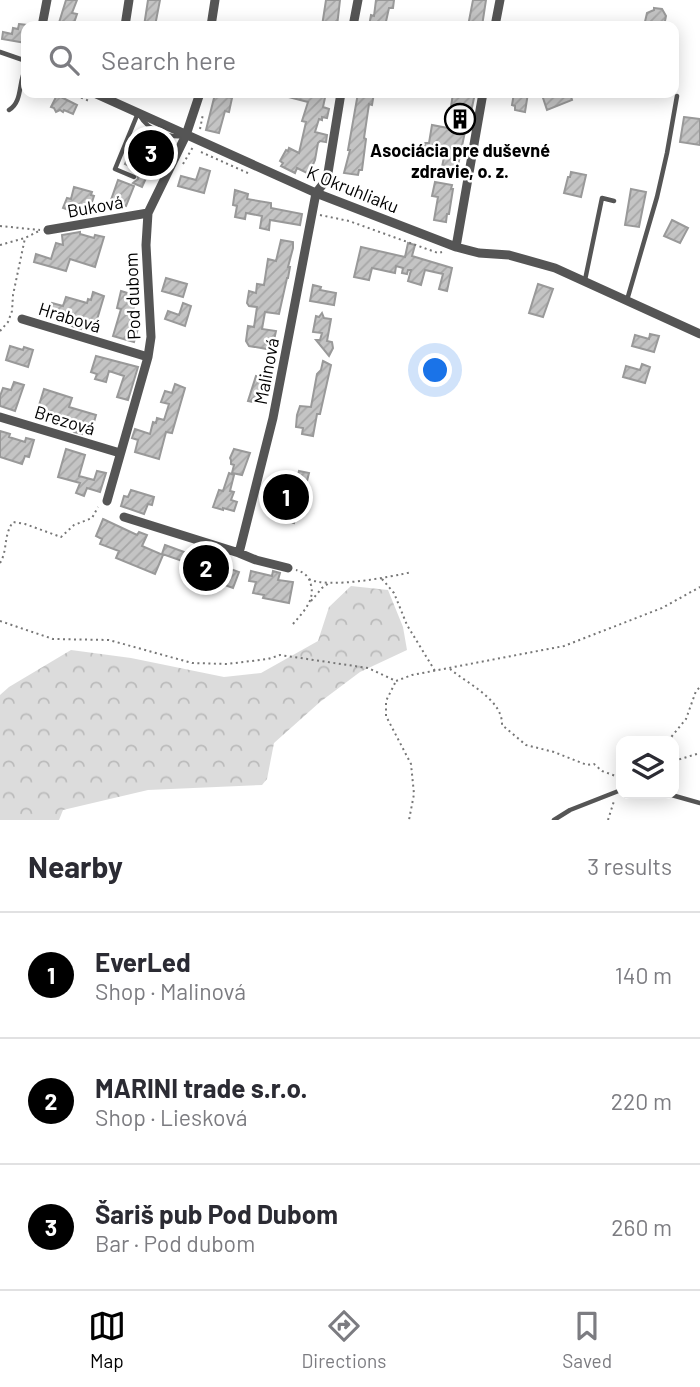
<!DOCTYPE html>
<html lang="en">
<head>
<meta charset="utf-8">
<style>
  :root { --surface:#fff; --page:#f7f7f7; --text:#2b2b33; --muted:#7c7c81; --line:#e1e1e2; --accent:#000 }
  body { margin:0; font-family:Barlow,sans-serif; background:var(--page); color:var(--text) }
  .controls { position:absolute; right:21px; bottom:21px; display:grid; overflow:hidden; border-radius:14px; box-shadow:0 4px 18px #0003 }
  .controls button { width:63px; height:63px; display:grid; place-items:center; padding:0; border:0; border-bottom:2px solid var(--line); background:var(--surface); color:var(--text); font:35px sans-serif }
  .you { position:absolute; left:436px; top:371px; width:24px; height:24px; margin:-18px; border:5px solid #fff; border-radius:50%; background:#1a73e8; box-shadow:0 0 0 10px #1a73e833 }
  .badge { display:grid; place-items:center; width:46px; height:46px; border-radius:50%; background:var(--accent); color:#fff; font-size:23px; font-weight:700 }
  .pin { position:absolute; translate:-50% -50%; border:4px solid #fff; box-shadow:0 2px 7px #0006 }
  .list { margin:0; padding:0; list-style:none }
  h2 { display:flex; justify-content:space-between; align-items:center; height:91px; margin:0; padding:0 28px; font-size:30px }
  h2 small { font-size:23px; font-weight:400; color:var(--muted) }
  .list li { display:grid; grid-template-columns:46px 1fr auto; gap:21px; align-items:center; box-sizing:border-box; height:126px; padding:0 28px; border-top:2px solid var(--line) }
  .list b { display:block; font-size:26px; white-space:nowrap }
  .list p { margin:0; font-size:23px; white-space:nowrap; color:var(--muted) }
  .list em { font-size:23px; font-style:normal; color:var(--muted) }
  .icon { flex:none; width:38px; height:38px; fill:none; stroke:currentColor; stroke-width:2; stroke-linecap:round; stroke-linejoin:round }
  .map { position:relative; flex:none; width:700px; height:820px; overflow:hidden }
  .search { position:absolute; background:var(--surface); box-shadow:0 4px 18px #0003; left:21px; right:21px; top:21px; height:77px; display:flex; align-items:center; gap:18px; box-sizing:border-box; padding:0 24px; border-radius:14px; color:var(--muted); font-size:26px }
  .sheet { height:469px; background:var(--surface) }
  nav { display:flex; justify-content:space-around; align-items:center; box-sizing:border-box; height:98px; border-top:2px solid var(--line); background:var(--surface); font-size:19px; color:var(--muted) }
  nav a { display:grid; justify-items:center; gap:4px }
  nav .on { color:var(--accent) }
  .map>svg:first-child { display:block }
</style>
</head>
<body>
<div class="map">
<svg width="700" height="820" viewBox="0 0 700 820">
  <defs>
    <pattern id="forest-crowns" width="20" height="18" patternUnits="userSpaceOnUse" patternTransform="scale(1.75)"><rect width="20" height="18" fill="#dcdcdc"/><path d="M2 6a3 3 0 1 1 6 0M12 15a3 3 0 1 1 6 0" fill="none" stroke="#bbb"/></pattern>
    <pattern id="building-hatch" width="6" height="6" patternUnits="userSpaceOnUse" patternTransform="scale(1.75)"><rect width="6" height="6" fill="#c4c4c4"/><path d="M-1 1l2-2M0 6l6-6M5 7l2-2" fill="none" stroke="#a7a7a7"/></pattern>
  </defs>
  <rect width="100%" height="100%" fill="#fff"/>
  <!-- forest -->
  <path fill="url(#forest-crowns)" d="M351,586L388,590L403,627L407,650L360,672L320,702L274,743L267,779L262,785L148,790L63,810L59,820H0V695L9,687L71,650L131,658L224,677L261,673L318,641L329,607Z"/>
  <!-- building -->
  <path fill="url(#building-hatch)" stroke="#999" stroke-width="2" d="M66,0H77L72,13L77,14L73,26H58Z
    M148,0H160L155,26H144Z
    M326,0H340L337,26H322Z
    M376,0H394L393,8H389L385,26H369L371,15L374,16Z
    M473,0H486L482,26H468Z
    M654,8L662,9L666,16L664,26H644L647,13L654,10Z
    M19,24L27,25L26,43L2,39L3,32L12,34L13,28L18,29Z
    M282,93H326L323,107L329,109L327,118L322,117V120L319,119L315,132L327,135L326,142L320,141L318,143L315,160L309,174L297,168L295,173L281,166L283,163L280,161L286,150L288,151L289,148L299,153L306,122L302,121L308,102L281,95Z
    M358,93H374L372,105L369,104L364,138L366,139L362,170H359L358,175L344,173L350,150H348Z
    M453,93H475L469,122H467L457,170L442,167L444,157L423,154L425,143H429L432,125L448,128Z
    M514,93H528L525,112L515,110V106L512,105Z
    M548,93H570L572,100L547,110L542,95Z
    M215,94L232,98L229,112L225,111L219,133L206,130Z
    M57,95L77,105L73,114L64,110L63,112L60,110L56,112L54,108L51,107Z
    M684,117L700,119V145L680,142Z
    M149,134L162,139L158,150H159L142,187L133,183L138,179L137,174L139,170L125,164L136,140L145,144Z
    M200,168L210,171L204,193L178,186L181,176L196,180Z
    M571,172L586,175L581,197L564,193L568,177H570Z
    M118,180L134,186L126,206L111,200Z
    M435,182L452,185L451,189H453L449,214H447L446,222L434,220L438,197L432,196Z
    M74,187L92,192L91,195L94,196L89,211L87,210L85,216L63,208L67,198L71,199Z
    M631,189L646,192L639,227L625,225Z
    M235,190L248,194L247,199L271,203V208L302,214L300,225L270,220L269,230L260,228L262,216L246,213L245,219L235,217L237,206L233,205Z
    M672,220L688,228L680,243L664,236Z
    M80,232V234L94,238L95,235L104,237L95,267L70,259L66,271L34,262L36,254L51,259L56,243L63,245L62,235Z
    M281,240L293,242V248L288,267H290L288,278H287L279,314L265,312L262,329L276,331L274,340L269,339L267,349L249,346L246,341L248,326L254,327L257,307L249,306L247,303L249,291L256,293L257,284L264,285L268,259L276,261Z
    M408,243L415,245L412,256L452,268L447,291L439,289L443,274L425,270L421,285L408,281L411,270H408L407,274L402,273L403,268L396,266L395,273L372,268L369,280L354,277L361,247L405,257Z
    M166,278L187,284L183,297L162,291Z
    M538,284L553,289L543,317L529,313Z
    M313,285L321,287L320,290L336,293L334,305L310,301Z
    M121,291L137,296L130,322L139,325L134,342L113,336L121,309L117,308Z
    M93,292L104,296L96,323L88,321L87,326L83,324L81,329L72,326L73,323L59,319L61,315L50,311L52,303L63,306L66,297L87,303L88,299L91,300Z
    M183,303L191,306L185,326L165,319L168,311L179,315Z
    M322,313L324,318L331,319L327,341L332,342L333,348L329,356L316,340H320L322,333L313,332L316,316L319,317Z
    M650,334L659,336L654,352L632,346L635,335L649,339Z
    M10,346L23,350L24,347L33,350L28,367L6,360Z
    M96,356L138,367L128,400L117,397L124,376L109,371L106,382L95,379L97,374L91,372Z
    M323,361L331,365L320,414H317L313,436L302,434L303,428L296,427L297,415L300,406L311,407L317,374L321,370Z
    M642,364L650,367L645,383L623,377L626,366L640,370Z
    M256,376L268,378L262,404L248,401Z
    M14,382L24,385L15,411L0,406V396L3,388L11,390Z
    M175,384L185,388L172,433L166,432L159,459L135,452L138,440L132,438L135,429L150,434L153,422L156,423L157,418L164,420L169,404L161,402L165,391L172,393Z
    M44,389L72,398L69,407L96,415L92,429L84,427L82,434L74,432L76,425L36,415Z
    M0,431L10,434L9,437L25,442L26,438L34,440L29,457L25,456L22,464L0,457Z
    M66,449L85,455L79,476L94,480L97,471L106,473L100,492L87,488L84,496L76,493L80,483L58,477Z
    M234,449L250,453L242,475L232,473L234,465L231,464V460L230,458Z
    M299,471L309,473L302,501H300L294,523L285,521L287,515L274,512L277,500H280L282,492L293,494Z
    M229,473L234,475L230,491L234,492L231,500L237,502L234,511L223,508V510L213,507L219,490L223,491Z
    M131,490L154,497L152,505L148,504L144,514L121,506L124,496L128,497Z
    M103,519L137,535L139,532L147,535L142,546L163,555L155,574L116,558L119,551L100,544L102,539L96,536Z
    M165,545L239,572L233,588L219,583L221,579L213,576L214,572L162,554Z
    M251,571L272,576L273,571L280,573L278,580L293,582L289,603L263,598L264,595L253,593L256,582L249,581Z"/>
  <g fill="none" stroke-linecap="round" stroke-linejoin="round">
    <!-- path -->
    <path stroke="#777" stroke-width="2" stroke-dasharray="2 3.5" stroke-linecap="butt" d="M71,93L89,101
      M200,129L203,114
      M201,152L250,174
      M183,164L193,147
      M320,215L349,221L438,253L442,252
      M0,226L40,230
      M0,245L25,238L39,231
      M0,331L8,322L12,311L13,295L25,238
      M0,563C8,550 3,536 13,522L25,524L61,537L74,525L92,518L98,507
      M309,579C328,589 390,577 412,572
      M382,579L394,593L407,625L435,671
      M311,601L322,588L329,583
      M0,621L53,639L109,640L192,663L227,664L268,659L280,655L368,668L396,681L412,675L564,646L662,608L700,587
      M293,624C303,612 315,601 311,585C309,576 304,572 296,570
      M450,669C468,684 503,700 502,725L526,745L554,752L587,765L594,764L602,771L621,778
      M395,683L386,701V716L411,764L414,794L409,820
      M668,741L686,719L696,691L700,687
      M674,761L700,753
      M608,820L614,801"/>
    <!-- lane -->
    <path stroke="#555" stroke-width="4.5" d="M0,52L26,61
      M9,110C23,102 18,81 26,68
      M140,116C148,130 168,138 183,136
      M134,177L115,169L138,113
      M585,280L602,198L614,201
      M627,300L657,197L667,153L677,96
      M668,794L700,803
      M554,820L570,810L621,790"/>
    <!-- street -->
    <path stroke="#555" stroke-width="9" d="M42,26L47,0
      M125,26L129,0
      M211,26L215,0
      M353,26L358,0
      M495,26L500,0
      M94,93L316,193L456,247L479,253L509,255L555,268L700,334
      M48,230L148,213
      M456,247L483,93
      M22,319L148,357
      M0,417L120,453
      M107,501L148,357L151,337L146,245L148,213L186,135L200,93
      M124,517L239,553L256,560L288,568
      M239,553L273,418L316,193L327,179L341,93"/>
  </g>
  <!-- icons -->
  <defs>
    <g id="building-ring" transform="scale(1.575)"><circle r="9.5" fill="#fff" stroke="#000" stroke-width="1.5"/><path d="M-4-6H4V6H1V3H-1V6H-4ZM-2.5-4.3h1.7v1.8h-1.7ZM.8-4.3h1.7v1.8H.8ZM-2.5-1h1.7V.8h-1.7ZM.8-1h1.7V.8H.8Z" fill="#000"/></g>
  </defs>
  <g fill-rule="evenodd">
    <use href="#building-ring" x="460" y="119"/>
  </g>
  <g text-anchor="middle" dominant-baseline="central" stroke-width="5" stroke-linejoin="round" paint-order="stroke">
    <!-- poi labels -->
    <g font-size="18" font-weight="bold" fill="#000" stroke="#fff">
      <text x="460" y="150">Asociácia pre duševné<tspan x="460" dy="21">zdravie, o. z.</tspan></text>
    </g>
    <!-- street labels -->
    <g font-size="18" fill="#000" stroke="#fff">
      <text transform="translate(353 189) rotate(22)">K Okruhliaku</text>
      <text transform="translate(95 206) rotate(-10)">Buková</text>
      <text transform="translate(132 296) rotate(-92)">Pod dubom</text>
      <text transform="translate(70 317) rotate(17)">Hrabová</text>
      <text transform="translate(266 371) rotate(-79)">Malinová</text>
      <text transform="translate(65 420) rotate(17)">Brezová</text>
    </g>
  </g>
</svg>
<div class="controls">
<button><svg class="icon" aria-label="layers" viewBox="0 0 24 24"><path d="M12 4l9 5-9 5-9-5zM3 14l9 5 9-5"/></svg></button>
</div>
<div class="you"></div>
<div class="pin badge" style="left:286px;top:497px">1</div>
<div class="pin badge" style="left:206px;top:568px">2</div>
<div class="pin badge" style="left:151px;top:153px">3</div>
<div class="search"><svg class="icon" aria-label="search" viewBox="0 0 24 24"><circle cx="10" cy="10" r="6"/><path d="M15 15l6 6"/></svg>Search here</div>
</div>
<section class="sheet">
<h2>Nearby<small>3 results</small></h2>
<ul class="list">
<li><span class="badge">1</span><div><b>EverLed</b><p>Shop · Malinová</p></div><em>140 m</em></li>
<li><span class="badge">2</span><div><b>MARINI trade s.r.o.</b><p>Shop · Liesková</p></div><em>220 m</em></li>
<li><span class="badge">3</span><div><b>Šariš pub Pod Dubom</b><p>Bar · Pod dubom</p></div><em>260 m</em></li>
</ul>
</section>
<nav>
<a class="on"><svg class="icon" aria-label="map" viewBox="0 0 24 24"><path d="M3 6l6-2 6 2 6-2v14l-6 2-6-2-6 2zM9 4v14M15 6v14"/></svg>Map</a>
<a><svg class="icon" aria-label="directions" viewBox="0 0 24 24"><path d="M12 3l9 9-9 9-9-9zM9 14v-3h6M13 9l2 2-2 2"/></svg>Directions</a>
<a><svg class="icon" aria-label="saved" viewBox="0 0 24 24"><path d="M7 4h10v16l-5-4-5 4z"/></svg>Saved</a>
</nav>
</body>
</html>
